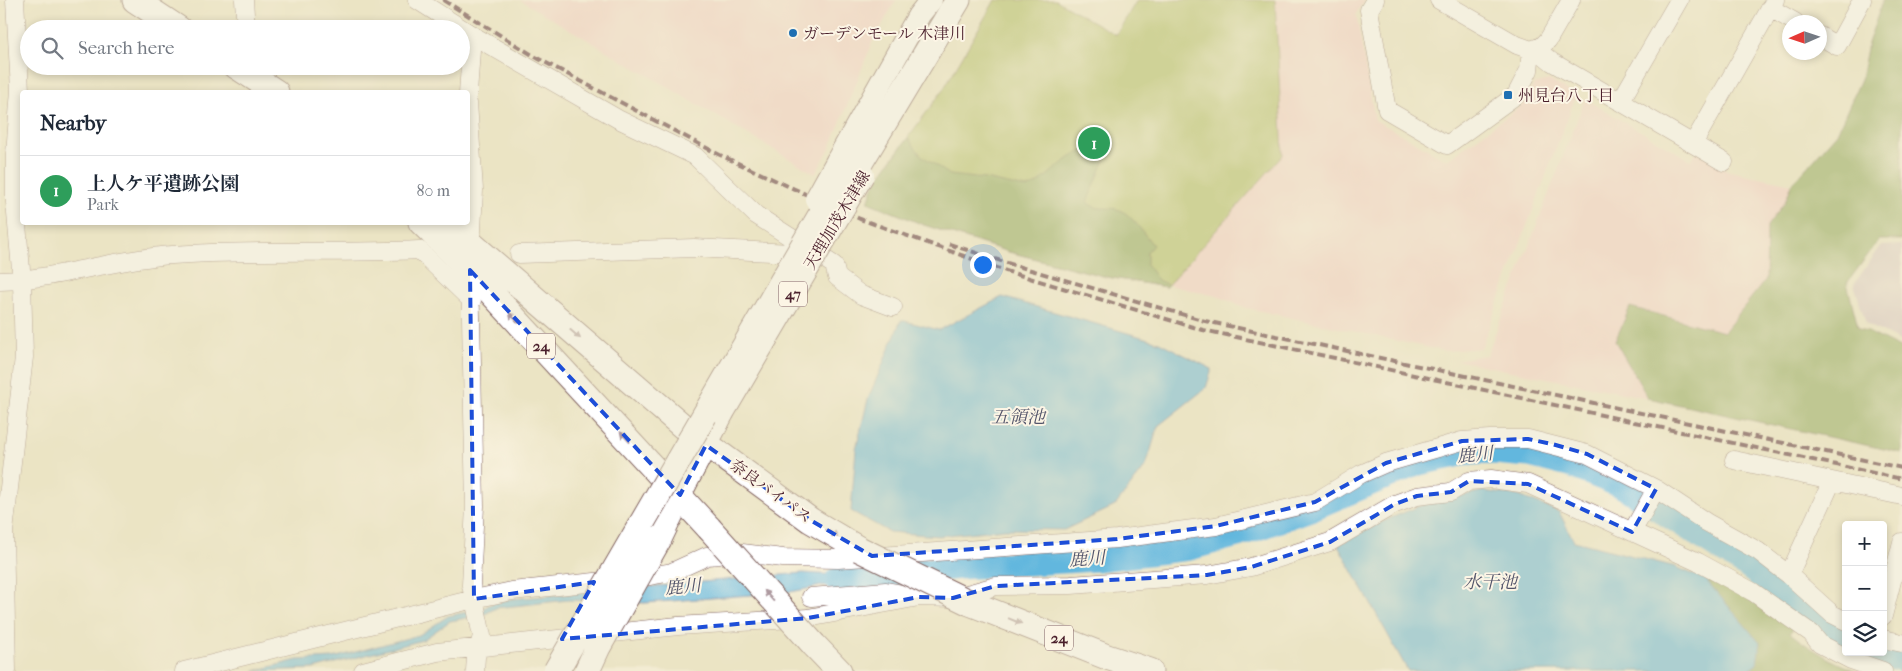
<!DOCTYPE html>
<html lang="en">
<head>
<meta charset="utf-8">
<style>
  :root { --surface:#fff; --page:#f2f2f3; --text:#1f2937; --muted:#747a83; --line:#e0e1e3; --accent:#111827 }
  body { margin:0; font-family:"IM FELL French Canon","Noto Serif JP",serif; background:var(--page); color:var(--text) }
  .controls { position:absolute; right:15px; bottom:15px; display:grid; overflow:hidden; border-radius:5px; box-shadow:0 2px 8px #0003 }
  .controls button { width:45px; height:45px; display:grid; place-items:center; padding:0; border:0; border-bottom:1px solid var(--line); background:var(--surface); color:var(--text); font:25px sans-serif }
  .compass { position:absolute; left:1782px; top:15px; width:45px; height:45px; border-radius:50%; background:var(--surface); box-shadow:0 2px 8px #0003; rotate:267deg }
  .you { position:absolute; left:982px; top:264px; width:18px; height:18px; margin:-12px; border:4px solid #fff; border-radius:50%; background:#1a73e8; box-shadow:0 0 0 8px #1a73e833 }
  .badge { display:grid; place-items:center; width:32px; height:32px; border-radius:50%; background:var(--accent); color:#fff; font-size:16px; font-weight:700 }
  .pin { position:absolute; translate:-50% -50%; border:2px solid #fff; box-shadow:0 1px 5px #0006 }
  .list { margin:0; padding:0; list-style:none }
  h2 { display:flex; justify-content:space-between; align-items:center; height:65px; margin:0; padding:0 20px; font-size:21px }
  h2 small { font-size:16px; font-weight:400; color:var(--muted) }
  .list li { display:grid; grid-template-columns:32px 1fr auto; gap:15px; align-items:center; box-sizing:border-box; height:70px; padding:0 20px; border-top:1px solid var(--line) }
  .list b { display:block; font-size:19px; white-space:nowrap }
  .list p { margin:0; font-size:16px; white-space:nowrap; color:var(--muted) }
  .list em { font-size:16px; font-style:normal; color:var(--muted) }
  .icon { flex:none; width:28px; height:28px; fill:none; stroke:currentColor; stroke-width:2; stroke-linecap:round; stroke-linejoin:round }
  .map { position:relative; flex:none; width:1902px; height:671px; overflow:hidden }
  .search { position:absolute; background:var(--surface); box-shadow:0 2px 8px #0003; left:20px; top:20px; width:450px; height:55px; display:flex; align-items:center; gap:12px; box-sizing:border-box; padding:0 18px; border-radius:28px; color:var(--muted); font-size:19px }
  .panel { position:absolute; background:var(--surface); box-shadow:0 2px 8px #0003; left:20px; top:90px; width:450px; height:135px; border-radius:5px }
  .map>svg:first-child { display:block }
</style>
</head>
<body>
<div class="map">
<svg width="1902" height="671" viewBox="0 0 1902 671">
  <rect width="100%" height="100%" fill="#fcf5e5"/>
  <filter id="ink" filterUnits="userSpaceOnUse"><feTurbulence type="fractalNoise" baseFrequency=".02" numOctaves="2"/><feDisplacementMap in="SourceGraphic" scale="10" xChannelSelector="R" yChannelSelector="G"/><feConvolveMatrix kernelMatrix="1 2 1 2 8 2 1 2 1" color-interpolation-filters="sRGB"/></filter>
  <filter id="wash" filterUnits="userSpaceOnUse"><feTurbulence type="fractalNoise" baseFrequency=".0096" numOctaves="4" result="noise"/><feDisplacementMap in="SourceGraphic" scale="20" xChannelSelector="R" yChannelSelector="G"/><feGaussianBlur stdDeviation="1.12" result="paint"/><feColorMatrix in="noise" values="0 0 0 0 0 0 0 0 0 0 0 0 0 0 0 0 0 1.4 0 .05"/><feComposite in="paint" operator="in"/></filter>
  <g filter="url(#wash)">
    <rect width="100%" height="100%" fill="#ebe4c4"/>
    <!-- built -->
    <path fill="#f7d0ca" d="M520,0H896L872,43L830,148L815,174Z
      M1275,0H1364L1356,14L1375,120L1447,160L1522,105L1534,84L1549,80L1576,95L1481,348L1444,351L1247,308L1217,296L1168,285L1283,155Z
      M1585,99L1690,160L1697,152L1729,171L1792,184L1785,202L1767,226L1766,279L1724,332L1630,307L1615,341L1648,398L1456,360L1487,355Z"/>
    <!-- industrial -->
    <path fill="#d2bec2" d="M1902,245V342L1866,324L1854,284L1881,246Z"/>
    <!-- green -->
    <path fill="#adbc5e" stroke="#7c6e44" d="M995,0H1056L1116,35L1137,0H1275L1283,155L1166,287L1107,277L1009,252L924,225L868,202L875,182L943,90Z"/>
    <!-- forest -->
    <path fill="#8aa455" stroke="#6a6240" d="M1883,0H1902V240H1879L1847,283L1858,327L1902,349V453L1648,398L1615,341L1630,307L1724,332L1766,279L1767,226L1785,202L1792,184L1837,133L1861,79L1868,43Z
      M908,138L921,155L950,175L985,179L1026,188L1035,185C1057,170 1080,139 1108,153L1087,202C1097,213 1112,204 1124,212C1135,220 1144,234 1153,245L1147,252V265L1158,280L1168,285L1166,287L1107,277L1009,252L924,225L868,202L875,182Z
      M1706,580L1740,590L1794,627L1790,633C1811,649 1832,662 1857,671H1748L1757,664L1727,606Z"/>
    <!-- water -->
    <path fill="#62b7de" stroke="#566b84" d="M1002,297L1159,342L1212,369L1206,388L1158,426L1146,466L1115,506L1064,530L1005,529L939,536L889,532L851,511L856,449L868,399L901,320L939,330Z
      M1483,491L1519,496L1559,512L1574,541L1676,567L1706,580L1760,643L1757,664L1748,671H1408L1338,545L1386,520L1422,505Z
      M803,573L871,577L790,592L645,603L568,600L496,608L483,615L450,621L423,640L313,669L254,671L297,660L333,658L419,635L448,616L482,609L493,603L511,599Z"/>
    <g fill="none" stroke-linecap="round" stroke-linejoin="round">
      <!-- river -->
      <path stroke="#62b7de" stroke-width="25" d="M837,580L960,567L1098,559L1190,548L1238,535L1310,509L1419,463L1466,453L1493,452L1529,455L1572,466L1624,487L1748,567L1795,601L1830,631L1846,639
        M1877,652L1902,660"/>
    </g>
  </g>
  <g filter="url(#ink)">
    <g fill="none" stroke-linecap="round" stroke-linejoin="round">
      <!-- minor casing -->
      <g stroke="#826461" stroke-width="19">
        <path id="minor" d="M244,0L246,29
          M417,0L472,35L618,119L695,156L756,215L834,265L837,277L861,295L893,307
          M1375,0L1369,10L1387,110L1447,145L1516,95L1529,70L1531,50
          M1439,0L1517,45L1531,50L1542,46L1548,40L1571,0
          M1770,8L1795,22
          M1820,36L1837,46L1862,0
          M1536,49L1552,62L1724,162
          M468,94L472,35
          M1620,102L1679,0
          M468,103L474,190L470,270L475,506L471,585L482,636L476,657L475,671
          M1693,144L1775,0
          M519,254L694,248L792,253L806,247
          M0,281C58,279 114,259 172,255C254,249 337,254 419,250L472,301
          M1734,460L1902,496
          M1832,481L1789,575L1832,614L1846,621
          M1632,532L1656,489
          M811,597L886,591L909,595
          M1883,616L1902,542
          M1883,639L1902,643
          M7,671L4,532L24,357L22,281L15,202V154L20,90L15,0
          M184,671L474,599L512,591L650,576L672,572L707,556L742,553L783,558L838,559L1117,539L1216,526L1315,502L1361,474L1386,463L1462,441L1490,439H1528L1587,454L1656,489L1706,522L1758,551L1789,575
          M363,671L437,652L678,626L808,618L919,597L953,598L996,586L1071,585L1207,575L1251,567L1330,542L1395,504L1417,496L1451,492L1469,481L1491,479L1528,484L1698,562L1753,592L1811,633L1820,644L1851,660L1883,671"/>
      </g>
      <!-- major casing -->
      <g stroke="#826461" stroke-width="24">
        <path id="major" d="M837,161L919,15L931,0
          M680,495L723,413"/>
      </g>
      <!-- highway casing -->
      <g stroke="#826461" stroke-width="27">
        <path id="highway" d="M135,0L179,29
          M236,66L276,92
          M854,173L958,0
          M421,222L470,270L709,528
          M446,222L686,429L810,520L859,549
          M659,539L680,495
          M970,603L1107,657L1150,671
          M814,645L839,671"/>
      </g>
      <!-- minor -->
      <use href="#minor" stroke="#fff" stroke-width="18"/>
      <!-- major -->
      <use href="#major" stroke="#fff" stroke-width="22"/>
      <!-- highway -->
      <use href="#highway" stroke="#fff" stroke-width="25"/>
      <!-- rail -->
      <path stroke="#4a1f2b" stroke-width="4" stroke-dasharray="8 4" stroke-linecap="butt" d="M443,0L539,59L720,155L860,219L1006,271L1203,330L1902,479
        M949,244L1007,263L1205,321L1902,468"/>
      <!-- major-bridge casing -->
      <g stroke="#826461" stroke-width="24" stroke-linecap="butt">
        <path id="major-bridge" d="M816,199L837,161
          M723,413L863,175"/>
      </g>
      <!-- highway-bridge casing -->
      <g stroke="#826461" stroke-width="27" stroke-linecap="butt">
        <path id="highway-bridge" d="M709,528L814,645
          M859,549L970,603
          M556,671L848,168
          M587,671L598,647L659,539"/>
      </g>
      <!-- major-bridge -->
      <use href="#major-bridge" stroke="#fff" stroke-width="22"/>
      <!-- highway-bridge -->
      <use href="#highway-bridge" stroke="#fff" stroke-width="25"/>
    </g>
    <!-- one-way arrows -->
    <defs><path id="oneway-solid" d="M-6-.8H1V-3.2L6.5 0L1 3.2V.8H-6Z" transform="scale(1.25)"/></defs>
    <g fill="#ae9aa0">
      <use href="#oneway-solid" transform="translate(514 318) rotate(-133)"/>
      <use href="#oneway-solid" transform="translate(575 334) rotate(41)"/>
      <use href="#oneway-solid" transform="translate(625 437) rotate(-133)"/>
      <use href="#oneway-solid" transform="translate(832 533) rotate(31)"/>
      <use href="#oneway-solid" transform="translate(769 596) rotate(-131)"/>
      <use href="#oneway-solid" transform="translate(1015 621) rotate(22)"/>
    </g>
  </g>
  <!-- marked area -->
  <path d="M0 0H1902V671H0ZM470,270L680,495L706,445L810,520L872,556L1117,539L1216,526L1315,502L1386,463L1462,441L1528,439L1552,444L1587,454L1656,489L1632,532L1528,484L1469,481L1451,492L1417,496L1395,504L1330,542L1251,567L1207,575L996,586L953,598L919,597L808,618L562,639L594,582L474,599Z" fill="#ebe4c4" fill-opacity=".55" fill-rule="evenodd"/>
  <path fill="none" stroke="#1d4ed8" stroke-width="4" stroke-dasharray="10 6" stroke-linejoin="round" d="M470,270L680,495L706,445L810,520L872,556L1117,539L1216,526L1315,502L1386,463L1462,441L1528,439L1552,444L1587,454L1656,489L1632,532L1528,484L1469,481L1451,492L1417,496L1395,504L1330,542L1251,567L1207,575L996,586L953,598L919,597L808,618L562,639L594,582L474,599Z"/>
  <!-- markers -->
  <g fill="#1f6fb2" stroke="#fcf5e5" stroke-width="2">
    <circle cx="793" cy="33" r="5"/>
    <rect x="1503" y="90" width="10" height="10" rx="2.5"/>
  </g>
  <g text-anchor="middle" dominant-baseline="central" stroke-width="4" stroke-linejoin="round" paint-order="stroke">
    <!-- shield labels -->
    <g fill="#fcf5e5" stroke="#7f5f63" stroke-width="1">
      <rect x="779" y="281.5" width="28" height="25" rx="4"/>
      <rect x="527" y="333.5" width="28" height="25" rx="4"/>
      <rect x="1045" y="625.5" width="28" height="25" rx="4"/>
    </g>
    <g font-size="15" font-weight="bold" fill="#4a1f2b">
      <text x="793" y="294">47</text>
      <text x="541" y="346">24</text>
      <text x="1059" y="638">24</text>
    </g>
    <!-- poi labels -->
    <g font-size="16" fill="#4a1f2b" stroke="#fcf5e5" text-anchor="start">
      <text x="803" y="33">ガーデンモール 木津川</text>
      <text x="1518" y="95">州見台八丁目</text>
    </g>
    <!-- street labels -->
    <g font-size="16" fill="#4a1f2b" stroke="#fcf5e5">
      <text transform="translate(837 220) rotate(-59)">天理加茂木津線</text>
      <text transform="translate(771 491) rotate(36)">奈良バイパス</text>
    </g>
    <!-- water labels -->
    <g font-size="18" font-style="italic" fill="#52546a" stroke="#fcf5e5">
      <text x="1018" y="417">五領池</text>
      <text transform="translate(1475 455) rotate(-5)">鹿川</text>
      <text transform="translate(1087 559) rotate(-4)">鹿川</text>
      <text x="1490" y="582">水干池</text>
      <text transform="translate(683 587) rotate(-5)">鹿川</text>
    </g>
  </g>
</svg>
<div class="controls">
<button>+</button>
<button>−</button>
<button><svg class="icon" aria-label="layers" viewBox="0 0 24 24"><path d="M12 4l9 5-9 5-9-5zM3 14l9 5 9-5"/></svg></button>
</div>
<svg class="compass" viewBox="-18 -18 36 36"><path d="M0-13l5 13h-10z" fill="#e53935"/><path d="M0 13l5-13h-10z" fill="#747a83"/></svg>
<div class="you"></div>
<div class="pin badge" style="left:1094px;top:143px;background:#2e9e5b">1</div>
<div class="search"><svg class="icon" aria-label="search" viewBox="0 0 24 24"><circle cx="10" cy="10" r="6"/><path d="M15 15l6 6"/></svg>Search here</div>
<section class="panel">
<h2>Nearby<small></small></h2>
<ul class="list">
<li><span class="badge" style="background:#2e9e5b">1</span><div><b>上人ケ平遺跡公園</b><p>Park</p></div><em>80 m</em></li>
</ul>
</section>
</div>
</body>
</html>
